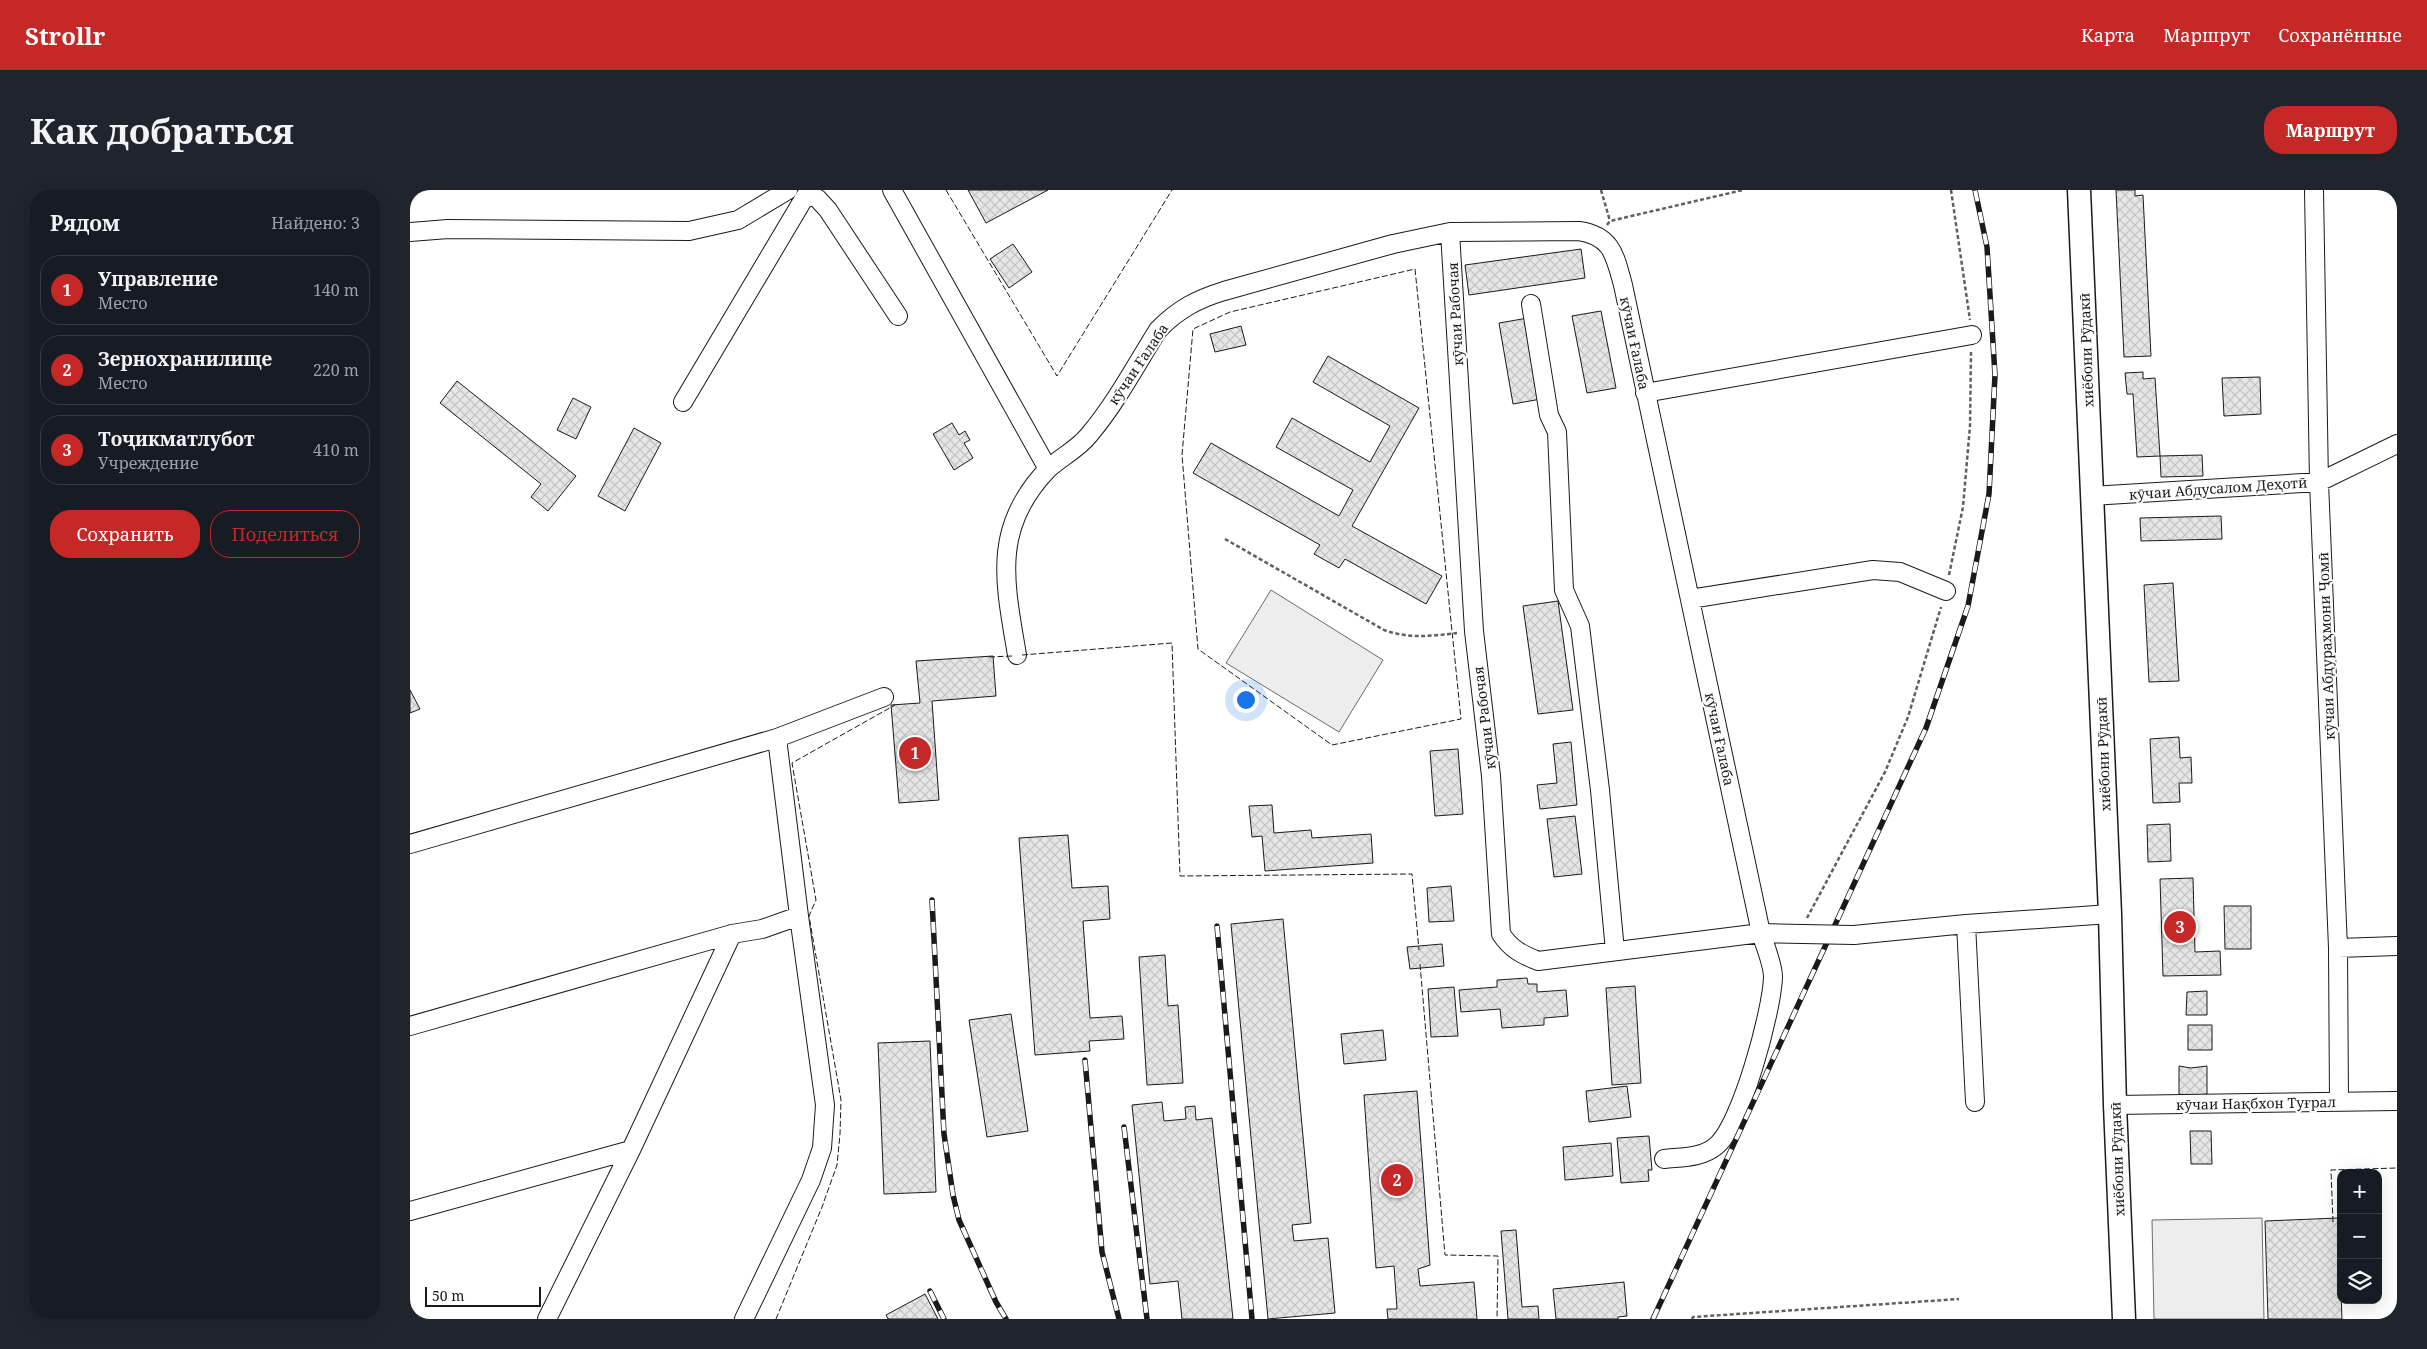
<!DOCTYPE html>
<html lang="ru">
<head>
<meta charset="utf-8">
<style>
  :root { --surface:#171b24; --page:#20242c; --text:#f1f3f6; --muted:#9ea1a6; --line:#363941; --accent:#c62828 }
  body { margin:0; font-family:"Noto Serif",serif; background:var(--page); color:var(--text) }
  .controls { position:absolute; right:15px; bottom:15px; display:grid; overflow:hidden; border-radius:10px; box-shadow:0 5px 20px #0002 }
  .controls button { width:45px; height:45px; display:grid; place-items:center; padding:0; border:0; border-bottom:1px solid var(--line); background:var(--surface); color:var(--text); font:25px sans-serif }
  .scale { position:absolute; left:15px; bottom:12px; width:116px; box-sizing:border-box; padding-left:5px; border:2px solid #1a1a1a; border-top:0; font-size:14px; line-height:18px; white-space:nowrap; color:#1a1a1a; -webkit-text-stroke:4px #fff; paint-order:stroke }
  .you { position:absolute; left:835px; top:509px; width:18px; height:18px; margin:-12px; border:4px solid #fff; border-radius:50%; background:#1a73e8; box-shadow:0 0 0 8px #1a73e833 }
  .badge { display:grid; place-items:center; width:32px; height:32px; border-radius:50%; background:var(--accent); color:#fff; font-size:16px; font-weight:700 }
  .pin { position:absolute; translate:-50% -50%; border:2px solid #fff; box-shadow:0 1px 5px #0006 }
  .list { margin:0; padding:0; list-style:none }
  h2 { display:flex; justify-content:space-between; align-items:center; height:65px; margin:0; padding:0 20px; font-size:21px }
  h2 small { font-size:16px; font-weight:400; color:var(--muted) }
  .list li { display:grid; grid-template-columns:32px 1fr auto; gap:15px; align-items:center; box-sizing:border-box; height:70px; margin:0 10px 10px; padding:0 10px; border:1px solid var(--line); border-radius:20px }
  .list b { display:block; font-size:19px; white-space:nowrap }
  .list p { margin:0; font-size:16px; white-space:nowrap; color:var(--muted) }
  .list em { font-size:16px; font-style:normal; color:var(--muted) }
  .actions { display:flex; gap:10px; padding:15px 20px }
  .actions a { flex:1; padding:11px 0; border:1px solid var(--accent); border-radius:20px; text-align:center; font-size:18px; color:var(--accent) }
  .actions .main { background:var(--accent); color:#fff }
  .icon { flex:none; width:28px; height:28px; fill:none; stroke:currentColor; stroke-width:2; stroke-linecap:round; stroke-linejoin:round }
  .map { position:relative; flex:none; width:1987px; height:1129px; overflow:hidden; border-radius:20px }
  header { display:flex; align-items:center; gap:30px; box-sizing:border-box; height:70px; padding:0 25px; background:var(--accent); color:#fff }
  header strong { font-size:24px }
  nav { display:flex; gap:28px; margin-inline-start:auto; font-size:18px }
  .intro { display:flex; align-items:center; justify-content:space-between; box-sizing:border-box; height:120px; padding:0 30px }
  h1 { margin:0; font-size:35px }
  .button { padding:12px 22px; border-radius:20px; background:var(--accent); color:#fff; font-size:18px; font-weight:700 }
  main { display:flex; gap:30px; padding:0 30px }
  aside { flex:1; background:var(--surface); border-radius:20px; box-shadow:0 5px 20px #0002 }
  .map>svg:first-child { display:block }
</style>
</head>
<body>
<header>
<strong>Strollr</strong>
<nav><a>Карта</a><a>Маршрут</a><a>Сохранённые</a></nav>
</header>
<div class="intro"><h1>Как добраться</h1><a class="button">Маршрут</a></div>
<main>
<aside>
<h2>Рядом<small>Найдено: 3</small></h2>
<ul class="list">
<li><span class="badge">1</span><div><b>Управление</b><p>Место</p></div><em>140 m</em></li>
<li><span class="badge">2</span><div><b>Зернохранилище</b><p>Место</p></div><em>220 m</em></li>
<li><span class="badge">3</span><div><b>Тоҷикматлубот</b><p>Учреждение</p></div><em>410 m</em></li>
</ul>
<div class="actions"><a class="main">Сохранить</a><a>Поделиться</a></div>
</aside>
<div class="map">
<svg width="1987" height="1129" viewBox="0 0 1987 1129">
  <defs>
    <pattern id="building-cross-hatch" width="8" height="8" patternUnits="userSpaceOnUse" patternTransform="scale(1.25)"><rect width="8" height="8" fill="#e6e6e6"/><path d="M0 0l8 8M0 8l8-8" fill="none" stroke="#c5c5c5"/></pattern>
  </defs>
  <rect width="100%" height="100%" fill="#fff"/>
  <!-- pitch -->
  <path fill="#ededed" stroke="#6a6a6a" d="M861,400L973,470L929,542L816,473Z
    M1852,1028L1854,1129H1744L1742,1030Z"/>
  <!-- building -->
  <path fill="url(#building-cross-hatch)" stroke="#1a1a1a" d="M558,0H638L576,33Z
    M1706,0H1725V6L1733,5L1741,166L1714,167Z
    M603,54L622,82L599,98L580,69Z
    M1171,59L1175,88L1059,105L1055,75Z
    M1191,121L1206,198L1177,203L1162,126Z
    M1118,128L1131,209L1103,214L1089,133Z
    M831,136L836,155L805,162L800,144Z
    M918,166L1009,218L942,336L1032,386L1016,414L935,369L929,378L904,364L910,355L783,283L801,253L929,326L943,300L866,257L882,228L960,272L980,236L903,192Z
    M1733,182V189L1745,188L1750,266L1727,267L1723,204H1717L1715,183Z
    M1850,187L1851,224L1814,226L1812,188Z
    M47,191L166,286L138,321L121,307L131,294L30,213Z
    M163,208L181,217L166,249L147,240Z
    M542,233L549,245L555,241L560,250L554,253L563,268L544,280L523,244Z
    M224,238L251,253L215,321L188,306Z
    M1792,265L1793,286L1751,287L1750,266Z
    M1811,326L1812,349L1731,351L1730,328Z
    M1763,393L1769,491L1739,492L1734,395Z
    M1148,411L1163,520L1128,524L1113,416Z
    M583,466L586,506L522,511L529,610L489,613L481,515L510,513L506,471Z
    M0,500L10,519L0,523Z
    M1769,547L1770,568L1781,567L1782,593H1769L1770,612L1743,613L1740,549Z
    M1161,552L1167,615L1130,619L1127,595L1147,593L1143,554Z
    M1048,559L1053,624L1025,626L1020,561Z
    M862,615L864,643L901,640L902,648L961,644L963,673L855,681L852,646L842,647L839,616Z
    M1165,626L1172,684L1144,687L1137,629Z
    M1760,634L1761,671L1738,672L1737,635Z
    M658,645L662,698L698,696L700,729L673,731L680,828L712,826L714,849L679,851L680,861L625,865L609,648Z
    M1783,688L1785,762L1810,761L1811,785L1753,786L1750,689Z
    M1041,696L1044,731L1019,732L1017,698Z
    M1814,716H1841V759H1815Z
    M873,729L901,1033L882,1035L884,1051L918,1048L925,1123L858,1129L821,734Z
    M1032,754L1034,776L1000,779L997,757Z
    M755,765L758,816L768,815L773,893L737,895L729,767Z
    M1117,788L1118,794H1127V802L1156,800L1158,826L1134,828V835L1092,838L1090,819L1051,822L1049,800L1087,797V790Z
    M1225,796L1231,893L1202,895L1196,798Z
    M1044,797L1048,846L1021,847L1018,799Z
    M1797,801V825H1776L1777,802Z
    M601,824L618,941L577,947L559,830Z
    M1778,835H1802V860H1778Z
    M973,840L976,870L934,874L931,844Z
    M520,851L526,1002L474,1004L468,853Z
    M1769,876L1781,878L1797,876V904L1782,906L1769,904Z
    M1217,896L1221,927L1179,932L1176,901Z
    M1007,901L1020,1075L1008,1079L1010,1096L1064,1092L1067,1129H978L977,1119H987L984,1076L966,1078L954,905Z
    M752,912L754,931L776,929L775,917L785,916L786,930L802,928L823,1129H772L768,1091L740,1094L722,915Z
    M1780,941H1801L1802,974H1781Z
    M1239,946L1242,980H1238L1239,991L1211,993L1207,948Z
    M1201,953L1203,986L1155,990L1153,957Z
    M1928,1028L1932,1129H1858L1855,1031Z
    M1106,1040L1112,1117L1128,1116L1129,1129H1098L1091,1041Z
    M1214,1092L1217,1126L1208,1127V1129H1146L1143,1099Z
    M515,1104L528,1129H478L476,1125Z"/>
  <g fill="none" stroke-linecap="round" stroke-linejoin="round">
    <!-- minor casing -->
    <g stroke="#1a1a1a" stroke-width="20">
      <path id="minor" d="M482,0L638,279
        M1904,0L1909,292L1928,758L1929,912
        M398,3L408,9L418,20L488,126
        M0,42L38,39L279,41L328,30L378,0
        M1040,42L1064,441L1081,586L1091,744C1101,759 1111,764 1128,771L1351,743C1355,756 1363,774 1363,787C1362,821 1331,936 1306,956C1292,968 1271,967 1254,969
        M1121,114L1139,225L1147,242L1154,400L1170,436L1190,600L1205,761
        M1235,203L1562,145
        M273,212L399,0
        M1681,306L1909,292L1987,254
        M1280,409L1463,380L1490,382L1536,401
        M607,465C595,393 581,338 638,279C651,267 668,259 679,245C706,213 726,175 748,140C768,119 788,109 814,101L983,54L1040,42L1169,41C1203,46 1205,67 1213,95L1351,743L1393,744
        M0,654L367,548L474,507
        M1556,734L1565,912
        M1444,745L1556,734L1700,724
        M1928,758L1987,756
        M0,836L322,744L352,739L389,726L367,548
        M1705,915L1987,911
        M0,1021L221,960
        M137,1129L221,960L322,744
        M334,1129L401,990L412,958L415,915L389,726"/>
    </g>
    <!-- major casing -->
    <g stroke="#1a1a1a" stroke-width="25">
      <path id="major" d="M1669,0L1700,724L1705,915L1714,1129"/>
    </g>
    <!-- path -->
    <path stroke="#5f5f5f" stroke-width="2.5" stroke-dasharray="4 2.5" stroke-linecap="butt" d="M1191,0L1200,31
      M1541,0L1560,130
      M1197,35L1200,31L1333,0
      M815,349L974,440C999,449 1022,446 1047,443
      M1539,385L1553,317L1560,236L1561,162
      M1397,728L1475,582L1498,527L1531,417
      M1282,1129L1283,1127L1549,1109"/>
    <!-- minor -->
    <use href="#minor" stroke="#fff" stroke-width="18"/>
    <!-- major -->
    <use href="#major" stroke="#fff" stroke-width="22"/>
    <!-- rail casing -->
    <g stroke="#1a1a1a" stroke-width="5.5">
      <path id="rail" d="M522,710L534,944L543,1005L549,1030L586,1112L596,1129
        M807,736L842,1129
        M675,870L692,1062L709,1129
        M714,937L737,1129
        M520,1101L534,1129
        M1243,1129L1516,538L1558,416L1579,304L1585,185L1577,57L1565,0"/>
    </g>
    <!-- rail -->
    <use href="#rail" stroke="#fff" stroke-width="4" stroke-dasharray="11" stroke-linecap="butt"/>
    <!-- minor-bridge casing -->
    <g stroke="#1a1a1a" stroke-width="20" stroke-linecap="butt">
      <path id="minor-bridge" d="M1393,744L1444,745"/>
    </g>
    <!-- minor-bridge -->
    <use href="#minor-bridge" stroke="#fff" stroke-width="18"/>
    <!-- fence -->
    <path stroke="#1a1a1a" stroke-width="1" stroke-dasharray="6 2.5" stroke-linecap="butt" d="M536,0L647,186L762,0
      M1005,79L1051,529L922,555L788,459L772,265L783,139L820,122Z
      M612,465L762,453L770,686L1002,684L1009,760
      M579,467L602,466
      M1010,774L1035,1065L1088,1066L1087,1129
      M1923,1032L1921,980L1987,978
      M366,1129L412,1017L427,975L430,944L431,910L399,726L406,710L382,573L485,515"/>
  </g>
  <g text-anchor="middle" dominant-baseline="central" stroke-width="4" stroke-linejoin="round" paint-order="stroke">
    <!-- street labels -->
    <g font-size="14" fill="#1a1a1a" stroke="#fff">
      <text transform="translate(1045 124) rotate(-93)">кӯчаи Рабочая</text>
      <text transform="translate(1225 153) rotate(78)">кӯчаи Ғалаба</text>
      <text transform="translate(1676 160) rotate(-92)">хиёбони Рӯдакӣ</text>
      <text transform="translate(728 174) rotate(-56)">кӯчаи Ғалаба</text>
      <text transform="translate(1808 298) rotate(-4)">кӯчаи Абдусалом Деҳотӣ</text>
      <text transform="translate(1916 456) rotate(-92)">кӯчаи Абдураҳмони Ҷомӣ</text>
      <text transform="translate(1074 528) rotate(-97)">кӯчаи Рабочая</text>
      <text transform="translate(1310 549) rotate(78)">кӯчаи Ғалаба</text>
      <text transform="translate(1693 564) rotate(-92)">хиёбони Рӯдакӣ</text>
      <text transform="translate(1846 913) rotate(-1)">кӯчаи Нақбхон Туғрал</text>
      <text transform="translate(1707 969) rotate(-92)">хиёбони Рӯдакӣ</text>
    </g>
  </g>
</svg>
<div class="controls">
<button>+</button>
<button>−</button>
<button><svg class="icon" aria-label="layers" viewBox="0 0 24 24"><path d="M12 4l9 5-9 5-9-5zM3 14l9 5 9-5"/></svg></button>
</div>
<div class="scale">50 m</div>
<div class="you"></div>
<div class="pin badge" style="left:505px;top:563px">1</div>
<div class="pin badge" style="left:987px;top:990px">2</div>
<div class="pin badge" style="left:1770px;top:737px">3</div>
</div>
</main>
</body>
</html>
